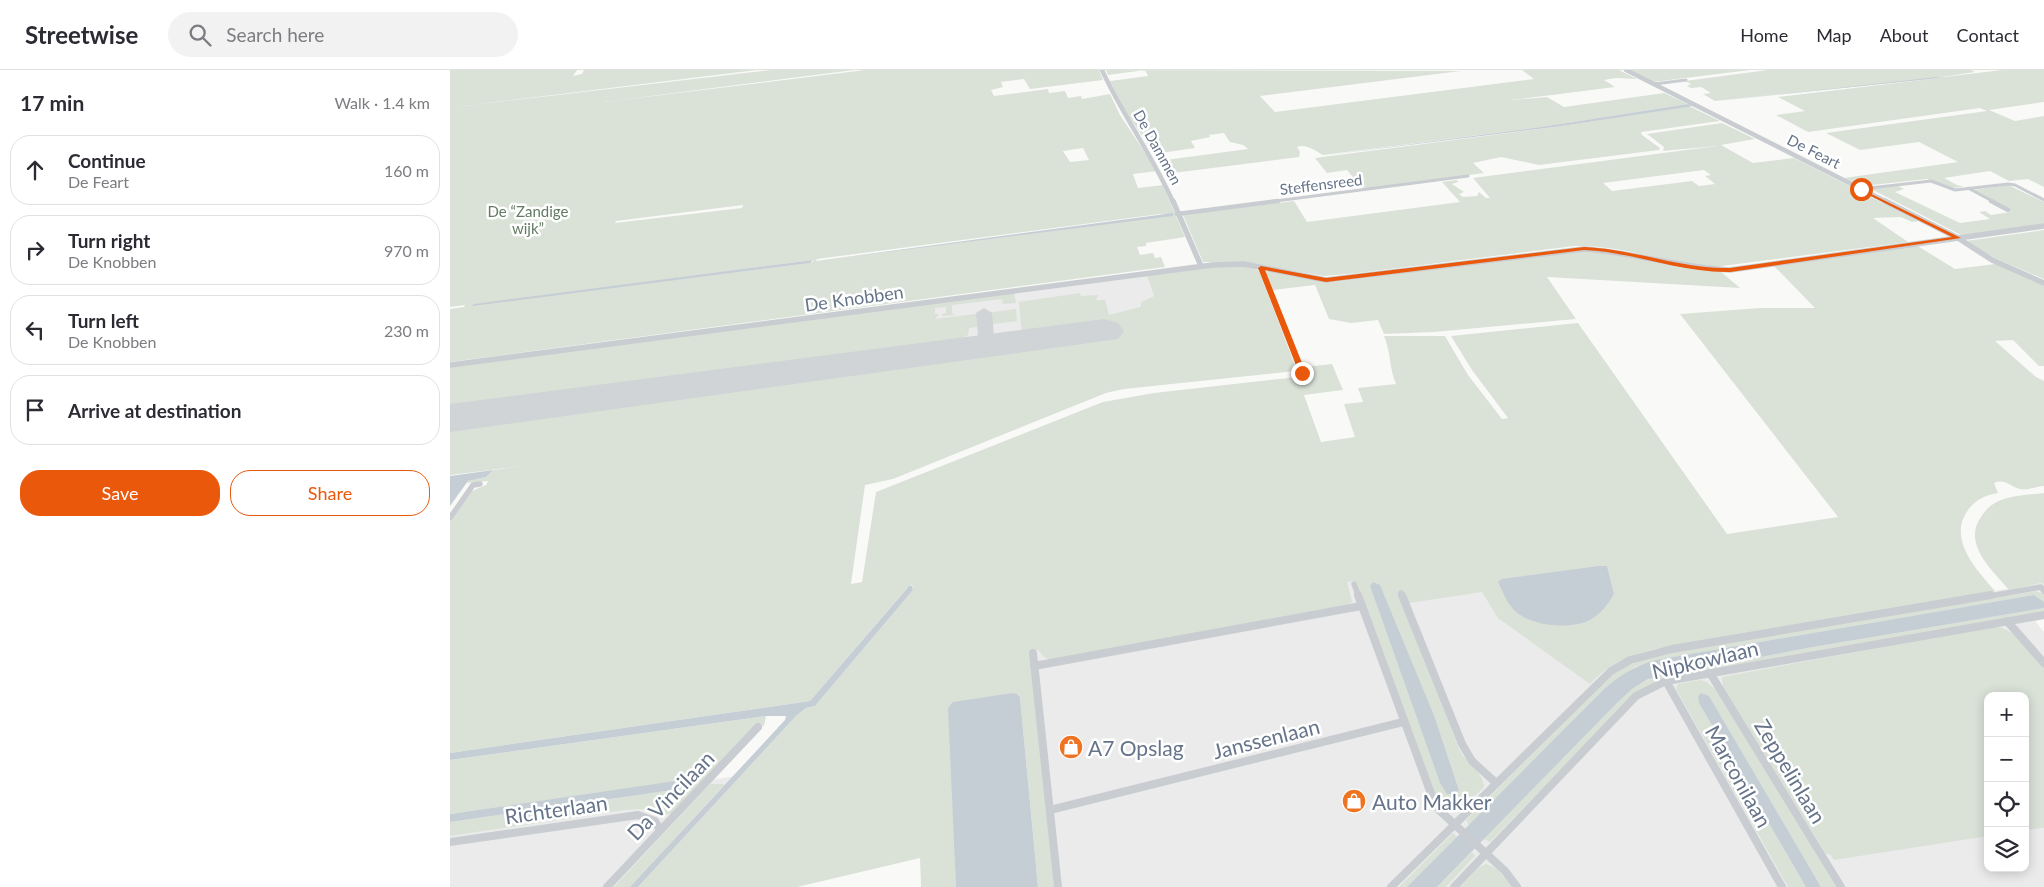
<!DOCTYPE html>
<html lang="en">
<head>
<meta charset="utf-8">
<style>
  :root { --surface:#fff; --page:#f2f2f3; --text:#2b2b33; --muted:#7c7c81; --line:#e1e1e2; --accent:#ea580c }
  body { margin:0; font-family:Lato,sans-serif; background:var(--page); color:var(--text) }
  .controls { position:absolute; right:15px; bottom:15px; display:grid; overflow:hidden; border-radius:10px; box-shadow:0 2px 12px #0003 }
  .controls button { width:45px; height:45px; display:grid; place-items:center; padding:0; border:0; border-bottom:1px solid var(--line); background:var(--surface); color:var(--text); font:25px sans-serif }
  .stop { position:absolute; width:15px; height:15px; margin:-11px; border:4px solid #ea580c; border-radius:50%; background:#fff }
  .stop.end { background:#ea580c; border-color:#fff; box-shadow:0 1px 5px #0008 }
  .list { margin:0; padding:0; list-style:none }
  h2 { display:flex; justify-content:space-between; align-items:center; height:65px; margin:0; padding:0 20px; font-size:21px }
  h2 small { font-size:16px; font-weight:400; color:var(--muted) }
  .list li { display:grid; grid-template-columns:32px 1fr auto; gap:15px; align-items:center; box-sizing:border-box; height:70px; margin:0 10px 10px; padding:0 10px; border:1px solid var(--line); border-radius:20px }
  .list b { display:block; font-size:19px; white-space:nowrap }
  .list p { margin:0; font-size:16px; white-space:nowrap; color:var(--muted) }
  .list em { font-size:16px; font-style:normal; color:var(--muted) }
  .actions { display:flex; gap:10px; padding:15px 20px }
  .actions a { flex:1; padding:11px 0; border:1px solid var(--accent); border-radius:20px; text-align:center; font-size:18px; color:var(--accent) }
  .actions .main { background:var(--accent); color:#fff }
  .icon { flex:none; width:28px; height:28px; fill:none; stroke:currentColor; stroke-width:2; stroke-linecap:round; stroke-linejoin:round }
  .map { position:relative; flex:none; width:1594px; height:817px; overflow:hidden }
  header { display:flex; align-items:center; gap:30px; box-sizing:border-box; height:70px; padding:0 25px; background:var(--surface); border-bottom:1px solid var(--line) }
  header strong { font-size:24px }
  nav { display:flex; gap:28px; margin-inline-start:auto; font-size:18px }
  .search { width:350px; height:45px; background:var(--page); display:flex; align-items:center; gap:12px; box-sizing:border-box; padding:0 18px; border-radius:28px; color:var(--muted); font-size:19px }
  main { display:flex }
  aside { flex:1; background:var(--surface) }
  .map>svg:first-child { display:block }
</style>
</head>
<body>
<header>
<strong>Streetwise</strong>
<div class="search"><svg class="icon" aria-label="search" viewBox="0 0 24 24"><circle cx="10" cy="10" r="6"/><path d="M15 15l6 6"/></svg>Search here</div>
<nav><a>Home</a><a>Map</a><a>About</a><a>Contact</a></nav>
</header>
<main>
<aside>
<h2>17 min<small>Walk · 1.4 km</small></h2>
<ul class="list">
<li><svg class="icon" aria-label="ahead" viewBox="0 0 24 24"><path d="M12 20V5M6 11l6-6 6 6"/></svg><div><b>Continue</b><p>De Feart</p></div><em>160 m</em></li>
<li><svg class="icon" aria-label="right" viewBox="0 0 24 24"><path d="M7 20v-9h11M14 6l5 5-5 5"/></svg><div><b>Turn right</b><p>De Knobben</p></div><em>970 m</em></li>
<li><svg class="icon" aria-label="left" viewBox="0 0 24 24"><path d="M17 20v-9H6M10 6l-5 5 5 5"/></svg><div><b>Turn left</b><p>De Knobben</p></div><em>230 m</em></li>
<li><svg class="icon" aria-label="arrive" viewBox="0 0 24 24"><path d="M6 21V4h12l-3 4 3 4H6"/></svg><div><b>Arrive at destination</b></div></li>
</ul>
<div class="actions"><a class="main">Save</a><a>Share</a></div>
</aside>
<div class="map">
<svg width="1594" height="817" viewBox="0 0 1594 817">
  <rect width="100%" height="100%" fill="#f9faf7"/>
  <!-- built -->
  <path fill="#eaebea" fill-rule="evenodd" d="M697,206L704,226L691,232L669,290L637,322L0,405V300Z
    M1183,479L1233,574L1592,513L1594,515V549L1585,551L1594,562V817H588L572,576L905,507ZM1538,626H1575V798H1538Z
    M287,706L185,817H0V748Z"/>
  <!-- green -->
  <path fill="#dae2d8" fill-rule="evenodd" d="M0,0H127L123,6L132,4L134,0H307L12,36L321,0H404L154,32L415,0H649L653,10L580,19L574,9L551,12L553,17L541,20L544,26L598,19L599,23L615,21L618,28L631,26L632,29L660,24L670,45L707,101L683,104L688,118L713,115L735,167L696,173V176L687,177L690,185L703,183L705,188L711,187L715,197L0,292V239L14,237L15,235L0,237ZM633,78L639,90L620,92L613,81ZM293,135L292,138L165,153L166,151ZM710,144L724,145L366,191L367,189ZM363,190V192L343,195L22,235Z
    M656,0L1011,1L810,26L825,42L1084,9L1072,0H1169L1187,9L1166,8L1154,10L1165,17L1061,30L1097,27L1114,37L1214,23L1238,34L1099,56L873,85C866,81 855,73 847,77L850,82L849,87L715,104L708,91L798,79L793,75L780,72L774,63L759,65L760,67L741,71L745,78L704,84L676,42L660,11L698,6L695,0L658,5Z
    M1178,0H1300L1203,12Z
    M1318,0H1521L1525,2L1492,7H1494L1552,0H1594V32L1539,40L1565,51L1594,46V117L1578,109L1559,111L1540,101L1494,108L1507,115L1514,117L1502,118L1477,109L1413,116L1394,108L1508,92L1469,72L1410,80L1376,63L1537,41L1530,38L1358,62L1326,45L1355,41L1328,27L1489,8L1265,31L1253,24L1261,23L1251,17L1241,18L1237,16L1241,14L1235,11Z
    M1239,36L1270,51L1191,62L1192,65L1210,78L1209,80L1089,95L1051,87L1023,93L1034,103L913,119L897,100L877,103L865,88L1112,56Z
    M1272,53L1305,69L1271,75L1303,93L1344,88L1469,151L1462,152L1451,147L1423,148L1458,172L1264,197C1217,193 1172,175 1124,176L908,203L874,206L789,192H753L733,145L844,131L857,152L1010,132L992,112L1007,110L1008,112L1002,114L1014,122L1009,124L1013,127L1027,126L1029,122L1036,128H1040L1023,108L1267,76L1213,81L1214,77L1197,64ZM1254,100L1261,105L1255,106L1265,114L1249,116L1242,111L1162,121L1153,113Z
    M1558,115L1594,132V154L1511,165L1421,119L1448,116L1454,119L1445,122L1510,153L1540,149L1529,142L1535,141L1541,145L1561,142L1522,120Z
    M1594,160V209L1542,187L1516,171Z
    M1466,175L1505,199L1545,194L1594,214V296H1589L1563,270L1545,271L1586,307L1594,311V416C1588,416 1576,421 1570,419C1561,417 1555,408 1544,413L1548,423C1536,425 1525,430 1518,440C1497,469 1527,500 1545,521L1204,579C1175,587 1161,592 1140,614L1048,548L1032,522L959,533L955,521L948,522L1010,681C1017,694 1033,702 1034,717L1010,740H996L988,732L905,511L897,512L902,532L896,535L600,590L594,587L588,580L581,581L604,817H588L570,627L567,624L505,766L506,817H471L470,788L347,817H188L346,646L356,638L365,636L463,520L462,515L457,518L360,631L0,683V452L22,421L36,415L38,411L17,413L18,411L36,407L43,400L72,396L0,405V356L572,280L573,277L655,266L653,256L572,267L569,232L630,223L631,226L648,225L646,230H655L659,245L690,237L691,232L704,226L697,206C721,203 789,188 809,201L846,298L882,294L893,320L854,325L871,372L905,367L894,334L913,332L908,318L946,314C939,298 941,282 934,266H995L1018,305L1052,349L1058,348L1022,300L1001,266L1128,253L1277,464L1388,447L1230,244L1310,238H1365L1323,195ZM845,301L847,307L704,323L653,332L426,422L412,512L401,514L415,415L443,409L656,323L674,319ZM1157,496L1164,524C1153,541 1142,549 1124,555ZM920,516L985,648L1009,719L1004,724L990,713Z
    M1147,180L1235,198L1270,201L1290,218L1097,207L1126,249L984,262L934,264L928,250L901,253L879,249L865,215L823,220L816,203L818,201L885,212L1112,182Z
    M564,223L566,233L553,234L552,229L502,235V243L505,245L492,246V244L496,243V237L485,238V244H489L485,249L533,243L534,256L519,258L518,265L505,273L0,340V297Z
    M566,239L567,251L537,255L536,243Z
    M1594,423V515L1592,513L1559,520C1542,500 1512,474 1531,447C1535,441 1539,436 1545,433C1559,425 1579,425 1594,423Z
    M1585,521L1594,524V532L1584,525L1217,588L1186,596L1154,619L1019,755L1016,750L1162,605L1177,595L1218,583Z
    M1594,538V542L1212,609L1181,627L1040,772L1034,769L1167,633L1182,619L1199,609L1357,578Z
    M1545,556C1568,561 1579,579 1594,596V758L1575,760V626H1538V766L1384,790L1380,784H1376L1273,618L1272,607Z
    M1250,610L1257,612L1266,620L1386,817H1371L1259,626L1249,633L1356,817H1338L1226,619L1228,614Z
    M316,646L314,656L307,654L224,742C207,750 207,741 192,739C186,739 180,740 175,740L0,766V752L229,719L235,716L237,710L0,744V690Z
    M260,714H275L180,817H164Z
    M1003,763L1007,767L957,817H949Z
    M1022,782L1025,786L1023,788L996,817H987Z
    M1036,794L1047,799L1063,817H1010L1029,797Z"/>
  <!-- water -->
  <path fill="#c6ced5" d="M1487,7L1489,8L1268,31Z
    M1238,34L1243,36L1112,56L870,86L1098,56Z
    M723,143V146L366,191Z
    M363,190L360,193L22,236L24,234Z
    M43,400L36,407L18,411L0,436V406Z
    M1149,496H1157L1164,524C1158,534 1151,544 1140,550C1120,560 1083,556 1066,542C1057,534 1053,522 1048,512L1052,509Z
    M923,512L930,515L985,648L1009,720L1004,724H997L990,713L920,516Z
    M459,516H462L463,520L365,636L356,638L346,646L188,817H180L335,650L336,646H316L0,690V683L360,631Z
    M1584,525L1594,532V538L1357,578L1198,609L1182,619L1167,633L987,817H957L1154,619C1174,602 1191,592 1217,588Z
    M562,623L567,624L570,627L588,817H506L498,638L503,632Z
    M1251,623L1259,626L1262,631L1371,817H1356L1249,633L1248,626Z
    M232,710H237L235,716L229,719L0,752V744Z"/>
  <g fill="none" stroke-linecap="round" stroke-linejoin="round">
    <!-- taxiway -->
    <path fill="#d1d4d6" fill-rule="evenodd" d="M534,238L542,243L545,277L537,282L529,277L526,243Z"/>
    <!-- runway -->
    <path fill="#d1d4d6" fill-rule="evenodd" d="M654,249L668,253L674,261L668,269L0,362V334Z"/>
    <!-- minor-far3 -->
    <path stroke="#c9ccd0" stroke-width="3" d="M1204,14L1236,10
      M1518,118L1544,132
      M1411,119L1481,111L1505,120L1558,114L1565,115L1594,130
      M818,132L1018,106"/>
    <!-- minor-far2 -->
    <path stroke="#c9ccd0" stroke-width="4.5" d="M1541,131L1558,140
      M727,144L828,131
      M811,197L852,303"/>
    <!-- minor-far1 -->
    <path stroke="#c9ccd0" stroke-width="5.5" d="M0,448L23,415L30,414
      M904,514L909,527
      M951,523L952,527
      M1534,527L1591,517L1594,521"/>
    <!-- minor -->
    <path stroke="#c9ccd0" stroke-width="8" d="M908,525L983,729L989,740L1055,801L1067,817
      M952,525L1012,674L1022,691L1046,713
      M1557,551L1594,593
      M583,583L608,817
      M584,596L911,536
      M1260,603L1391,817
      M1216,611L1332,817
      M600,740L953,652
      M0,772L188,745L205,751L210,760
      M157,817L308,657
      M941,817L1161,601L1180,590L1222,579L1541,525
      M1004,817L1186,626L1216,611L1594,545"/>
    <!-- tertiary-far1 -->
    <path stroke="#c9ccd0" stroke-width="4.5" d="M652,0C673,46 703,86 723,132
      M1176,0L1437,132"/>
    <!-- tertiary -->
    <path stroke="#c9ccd0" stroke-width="5.5" d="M723,131L751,196
      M1435,131L1508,168L1542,190L1594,213
      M0,295L762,195L794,194L876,210L1134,179C1183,182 1230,198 1280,200L1594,156"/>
  </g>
  <!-- route -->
  <path fill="#ea580c" d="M1409,118L1511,168L1280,202C1230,203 1184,182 1134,180L876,212L815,200L856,303L852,305L849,303L808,198L811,196L876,208L1134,177C1184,179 1230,199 1280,198L1502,167L1409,120Z"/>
  <!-- icons -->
  <defs>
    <g id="shop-disc" transform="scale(1.25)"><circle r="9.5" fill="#ef7421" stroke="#fff"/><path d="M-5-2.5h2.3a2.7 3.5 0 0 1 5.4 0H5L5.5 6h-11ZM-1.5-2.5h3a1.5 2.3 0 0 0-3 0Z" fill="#fff"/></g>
  </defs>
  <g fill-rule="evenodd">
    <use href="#shop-disc" x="621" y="677"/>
    <use href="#shop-disc" x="904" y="731"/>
  </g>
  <g text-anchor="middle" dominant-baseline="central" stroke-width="5" stroke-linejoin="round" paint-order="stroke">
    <!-- far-street labels -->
    <g font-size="15" fill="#66748a" stroke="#fff">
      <text transform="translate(708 77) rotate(61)">De Dammen</text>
      <text transform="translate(1364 81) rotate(27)">De Feart</text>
      <text transform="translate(871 114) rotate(-7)">Steffensreed</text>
    </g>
    <!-- far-park labels -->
    <g font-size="15" fill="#637b62" stroke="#fff">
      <text x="78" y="141">De “Zandige<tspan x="78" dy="17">wijk”</tspan></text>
    </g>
    <!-- street labels -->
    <g font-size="18" fill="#66748a" stroke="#fff">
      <text transform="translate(404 228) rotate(-8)">De Knobben</text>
    </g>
    <!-- near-street labels -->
    <g font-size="21" fill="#66748a" stroke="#fff">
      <text transform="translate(1255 589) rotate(-13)">Nipkowlaan</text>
      <text transform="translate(816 668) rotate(-14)">Janssenlaan</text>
      <text transform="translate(1341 701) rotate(59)">Zeppelinlaan</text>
      <text transform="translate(1289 706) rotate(61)">Marconilaan</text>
      <text transform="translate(220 725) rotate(-46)">Da Vincilaan</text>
      <text transform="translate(106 739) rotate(-8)">Richterlaan</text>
    </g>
    <!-- near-poi labels -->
    <g font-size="21" fill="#66748a" stroke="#fff" text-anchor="start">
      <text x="638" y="677">A7 Opslag</text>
      <text x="922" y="731">Auto Makker</text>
    </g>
  </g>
</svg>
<div class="controls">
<button>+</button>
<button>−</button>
<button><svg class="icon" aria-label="locate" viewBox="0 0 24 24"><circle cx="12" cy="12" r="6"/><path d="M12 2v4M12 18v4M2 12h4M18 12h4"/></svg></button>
<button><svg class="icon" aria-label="layers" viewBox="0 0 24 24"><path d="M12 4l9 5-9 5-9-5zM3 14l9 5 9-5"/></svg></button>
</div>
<div class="stop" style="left:1411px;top:119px"></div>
<div class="stop end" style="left:852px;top:303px"></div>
</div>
</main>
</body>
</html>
